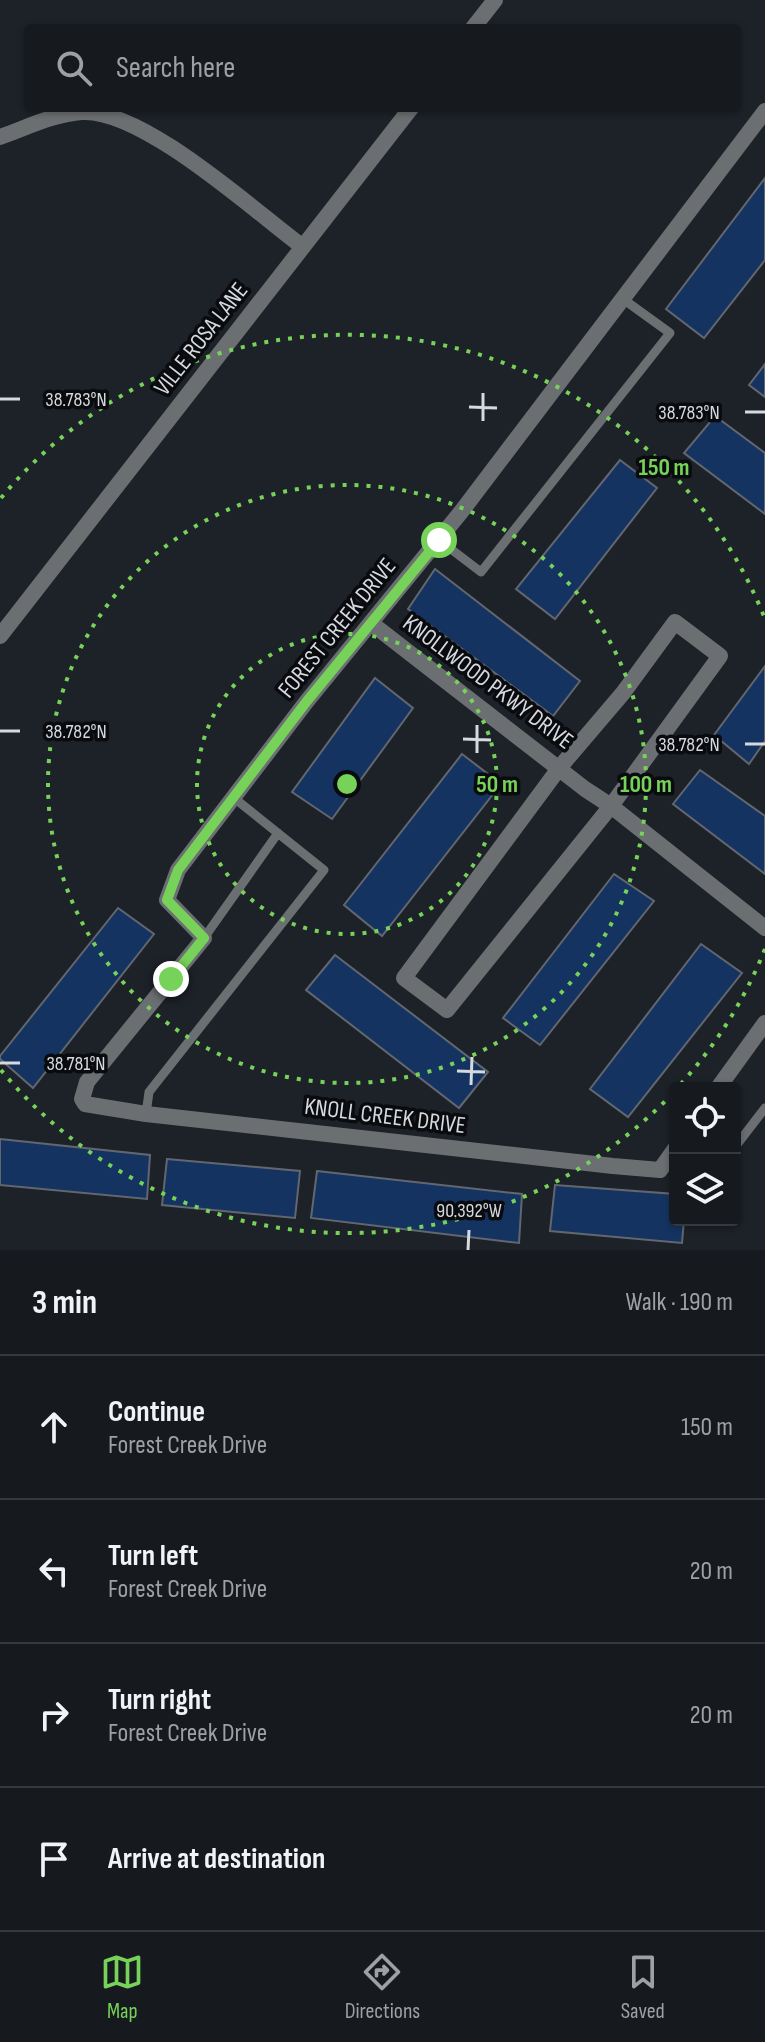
<!DOCTYPE html>
<html lang="en">
<head>
<meta charset="utf-8">
<style>
  :root { --surface:#16191e; --page:#23262b; --text:#f1f3f6; --muted:#9ea0a4; --line:#35383c; --accent:#77d259 }
  body { margin:0; font-family:"Sofia Sans Condensed",sans-serif; background:var(--page); color:var(--text) }
  .controls { position:absolute; right:24px; bottom:24px; display:grid; overflow:hidden; border-radius:8px; box-shadow:0 2px 6px #0004 }
  .controls button { width:72px; height:72px; display:grid; place-items:center; padding:0; border:0; border-bottom:2px solid var(--line); background:var(--surface); color:var(--text); font:40px sans-serif }
  .stop { position:absolute; width:24px; height:24px; margin:-18px; border:6px solid #77d259; border-radius:50%; background:#fff }
  .stop.end { background:#77d259; border-color:#fff; box-shadow:0 2px 8px #0008 }
  .list { margin:0; padding:0; list-style:none }
  h2 { display:flex; justify-content:space-between; align-items:center; height:104px; margin:0; padding:0 32px; font-size:34px }
  h2 small { font-size:26px; font-weight:400; color:var(--muted) }
  .list li { display:grid; grid-template-columns:52px 1fr auto; gap:24px; align-items:center; box-sizing:border-box; height:144px; padding:0 32px; border-top:2px solid var(--line) }
  .list b { display:block; font-size:30px; white-space:nowrap }
  .list p { margin:0; font-size:26px; white-space:nowrap; color:var(--muted) }
  .list em { font-size:26px; font-style:normal; color:var(--muted) }
  .icon { flex:none; width:44px; height:44px; fill:none; stroke:currentColor; stroke-width:2; stroke-linecap:round; stroke-linejoin:round }
  .map { position:relative; flex:none; width:765px; height:1250px; overflow:hidden }
  .search { position:absolute; background:var(--surface); box-shadow:0 2px 6px #0004; left:24px; right:24px; top:24px; height:88px; display:flex; align-items:center; gap:20px; box-sizing:border-box; padding:0 28px; border-radius:8px; color:var(--muted); font-size:30px }
  .sheet { height:680px; background:var(--surface) }
  nav { display:flex; justify-content:space-around; align-items:center; box-sizing:border-box; height:112px; border-top:2px solid var(--line); background:var(--surface); font-size:22px; color:var(--muted) }
  nav a { display:grid; justify-items:center; gap:4px }
  nav .on { color:var(--accent) }
  .map>svg:first-child { display:block }
</style>
</head>
<body>
<div class="map">
<svg width="765" height="1250" viewBox="0 0 765 1250">
  <rect width="100%" height="100%" fill="#1d2128"/>
  <!-- building -->
  <path fill="#153361" stroke="#62676f" stroke-width="2" d="M765,178V260L704,338L666,309Z
    M765,364V397L749,385Z
    M715,416L765,453V514L684,453Z
    M620,460L657,488L555,619L516,589Z
    M435,569L580,681L553,716L408,609Z
    M765,666V741L749,764L714,735Z
    M375,678L413,708L332,819L292,792Z
    M462,754L501,784L382,936L344,905Z
    M700,770L765,816V874L673,804Z
    M614,874L654,901L540,1045L503,1018Z
    M118,908L154,934L33,1088L0,1059V1056Z
    M701,944L742,973L628,1117L590,1089Z
    M335,955L488,1072L459,1108L306,990Z
    M0,1139L150,1155L147,1199L0,1185Z
    M167,1159L300,1171L295,1218L162,1205Z
    M317,1171L522,1194L519,1243L311,1218Z
    M555,1185L675,1194V1220H684L682,1243L550,1231Z"/>
  <g fill="none" stroke-linecap="round" stroke-linejoin="round">
    <!-- service -->
    <path stroke="#6c6f72" stroke-width="9" d="M439,540L481,572L670,333L623,299
      M204,938L278,833
      M146,1114L149,1092L324,870L234,798
      M735,1147L765,1108"/>
    <!-- minor -->
    <path stroke="#6c6f72" stroke-width="16" d="M473,28L495,0
      M0,137C26,128 53,114 82,112C143,109 253,210 303,247
      M675,622L720,656L611,806L447,1010L404,978L560,767L623,693Z
      M371,623L585,789L611,806L765,928
      M0,636L411,108
      M718,1088L765,1023
      M675,1149L660,1170L613,1166L146,1114L85,1104L82,1099L87,1082L204,938L167,900L178,870L307,701L461,512L765,111"/>
  </g>
  <g fill="none" stroke-linecap="round" stroke-linejoin="round">
    <!-- route -->
    <path stroke="#77d259" stroke-width="10" d="M171,979L204,938L167,900L178,870L307,701L439,540"/>
  </g>
  <!-- ticks -->
  <path fill="none" stroke="#d6d9de" stroke-width="3" d="M0,399H20M469,407L497,408M745,412H765M483,421V393M0,731H20M463,739L491,740M745,744H765M477,753V725M0,1063H20M457,1071L485,1072M471,1085L472,1057M468,1250L469,1230"/>
  <!-- distance rings -->
  <g fill="none" stroke="#77d259" stroke-width="4" stroke-dasharray="4 8">
    <circle cx="347" cy="784" r="150"/>
    <circle cx="347" cy="784" r="299"/>
    <path d="M765 949A449 449 0 0 1 678 1087M673 1093A449 449 0 0 1 1 1070M1 498A449 449 0 0 1 765 619"/>
  </g>
  <g text-anchor="middle" dominant-baseline="central" stroke-width="7" stroke-linejoin="round" paint-order="stroke">
    <!-- street labels -->
    <g font-size="24" fill="#d6d9de" stroke="#090b0e">
      <text transform="translate(201 339) rotate(-52)">VILLE ROSA LANE</text>
      <text transform="translate(337 628) rotate(-51)">FOREST CREEK DRIVE</text>
      <text transform="translate(488 682) rotate(37)">KNOLLWOOD PKWY DRIVE</text>
      <text transform="translate(385 1116) rotate(7)">KNOLL CREEK DRIVE</text>
    </g>
  </g>
  <g font-size="20" text-anchor="middle" fill="#d6d9de" stroke="#090b0e" stroke-width="7" stroke-linejoin="round" paint-order="stroke">
    <text x="76" y="406">38.783°N</text>
    <text x="689" y="419">38.783°N</text>
    <text x="76" y="738">38.782°N</text>
    <text x="689" y="751">38.782°N</text>
    <text x="76" y="1070">38.781°N</text>
    <text x="469" y="1217">90.392°W</text>
  </g>
  <circle cx="347" cy="784" r="12" fill="#77d259" stroke="#090b0e" stroke-width="4"/>
  <g font-size="24" text-anchor="middle" font-weight="bold" fill="#77d259" stroke="#090b0e" stroke-width="7" stroke-linejoin="round" paint-order="stroke">
    <text x="664" y="475">150 m</text>
    <text x="497" y="792">50 m</text>
    <text x="646" y="792">100 m</text>
  </g>
</svg>
<div class="controls">
<button><svg class="icon" aria-label="locate" viewBox="0 0 24 24"><circle cx="12" cy="12" r="6"/><path d="M12 2v4M12 18v4M2 12h4M18 12h4"/></svg></button>
<button><svg class="icon" aria-label="layers" viewBox="0 0 24 24"><path d="M12 4l9 5-9 5-9-5zM3 14l9 5 9-5"/></svg></button>
</div>
<div class="stop" style="left:439px;top:540px"></div>
<div class="stop end" style="left:171px;top:979px"></div>
<div class="search"><svg class="icon" aria-label="search" viewBox="0 0 24 24"><circle cx="10" cy="10" r="6"/><path d="M15 15l6 6"/></svg>Search here</div>
</div>
<section class="sheet">
<h2>3 min<small>Walk · 190 m</small></h2>
<ul class="list">
<li><svg class="icon" aria-label="ahead" viewBox="0 0 24 24"><path d="M12 20V5M6 11l6-6 6 6"/></svg><div><b>Continue</b><p>Forest Creek Drive</p></div><em>150 m</em></li>
<li><svg class="icon" aria-label="left" viewBox="0 0 24 24"><path d="M17 20v-9H6M10 6l-5 5 5 5"/></svg><div><b>Turn left</b><p>Forest Creek Drive</p></div><em>20 m</em></li>
<li><svg class="icon" aria-label="right" viewBox="0 0 24 24"><path d="M7 20v-9h11M14 6l5 5-5 5"/></svg><div><b>Turn right</b><p>Forest Creek Drive</p></div><em>20 m</em></li>
<li><svg class="icon" aria-label="arrive" viewBox="0 0 24 24"><path d="M6 21V4h12l-3 4 3 4H6"/></svg><div><b>Arrive at destination</b></div></li>
</ul>
</section>
<nav>
<a class="on"><svg class="icon" aria-label="map" viewBox="0 0 24 24"><path d="M3 6l6-2 6 2 6-2v14l-6 2-6-2-6 2zM9 4v14M15 6v14"/></svg>Map</a>
<a><svg class="icon" aria-label="directions" viewBox="0 0 24 24"><path d="M12 3l9 9-9 9-9-9zM9 14v-3h6M13 9l2 2-2 2"/></svg>Directions</a>
<a><svg class="icon" aria-label="saved" viewBox="0 0 24 24"><path d="M7 4h10v16l-5-4-5 4z"/></svg>Saved</a>
</nav>
</body>
</html>
